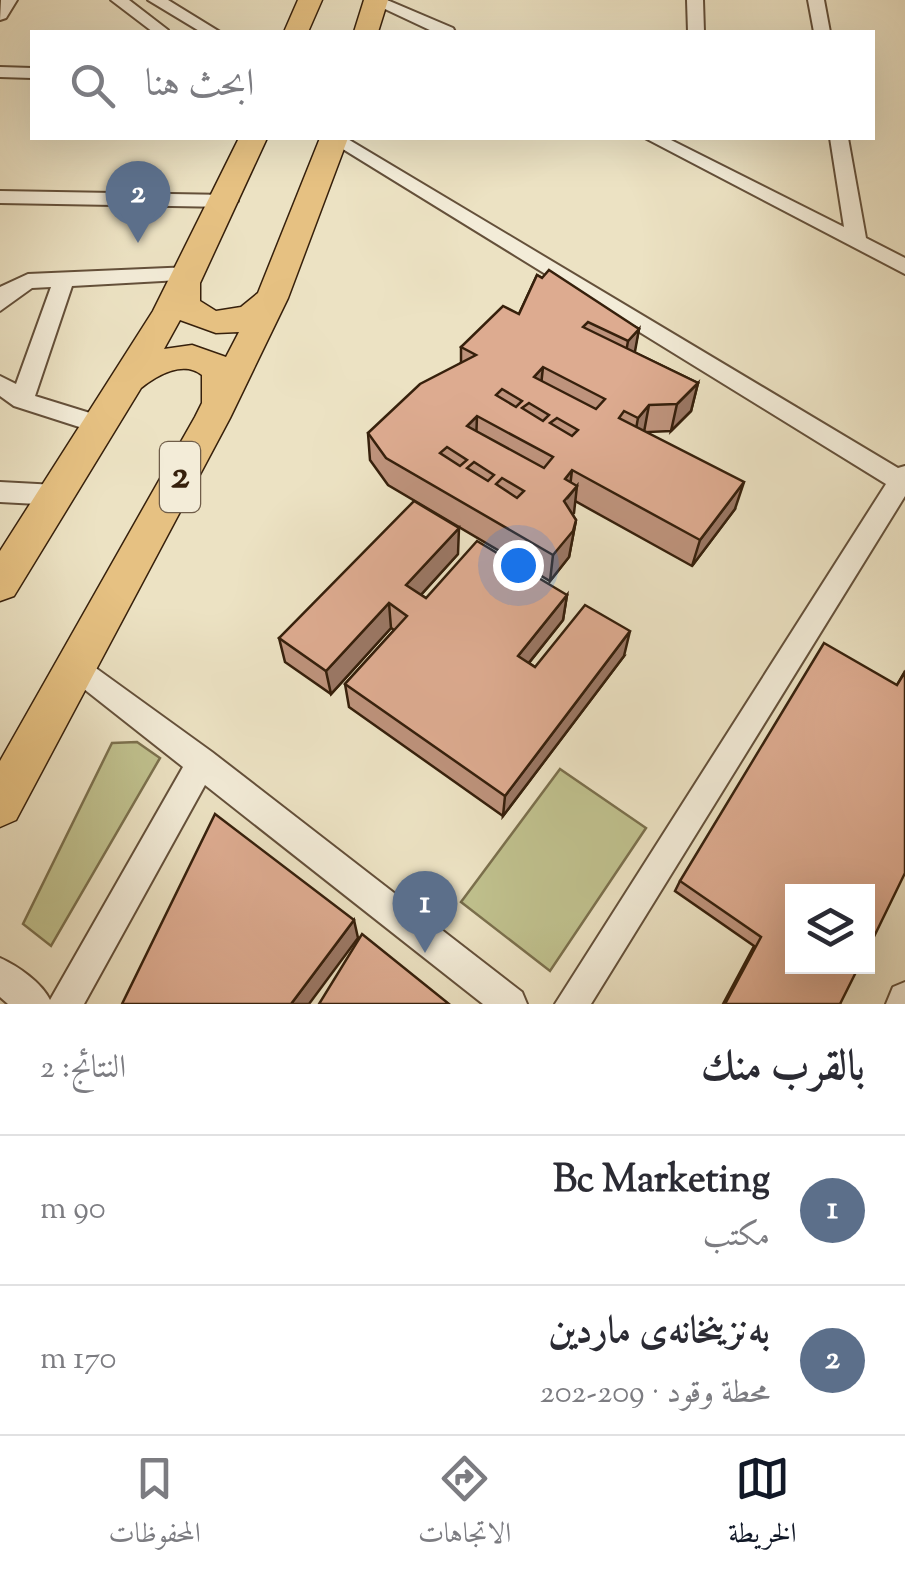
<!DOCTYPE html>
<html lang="ar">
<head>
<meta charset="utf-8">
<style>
  :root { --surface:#fff; --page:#f2f2f3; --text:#2b2b33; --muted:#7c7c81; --line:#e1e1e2; --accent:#111827 }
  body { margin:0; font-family:"Sorts Mill Goudy",Amiri,serif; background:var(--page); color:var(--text); direction:rtl }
  .controls { position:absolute; right:30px; bottom:30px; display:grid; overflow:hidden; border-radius:0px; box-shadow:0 10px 40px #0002 }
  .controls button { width:90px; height:90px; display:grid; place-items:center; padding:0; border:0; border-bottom:2px solid var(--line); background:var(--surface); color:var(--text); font:50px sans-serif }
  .you { position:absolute; left:518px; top:565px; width:35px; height:35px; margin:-25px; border:8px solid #fff; border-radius:50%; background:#1a73e8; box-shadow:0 0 0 15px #1a73e833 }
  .badge { display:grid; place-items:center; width:65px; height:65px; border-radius:50%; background:var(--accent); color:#fff; font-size:32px; font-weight:700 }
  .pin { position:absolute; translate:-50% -82px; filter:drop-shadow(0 2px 5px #0008) }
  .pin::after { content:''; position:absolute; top:52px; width:35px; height:30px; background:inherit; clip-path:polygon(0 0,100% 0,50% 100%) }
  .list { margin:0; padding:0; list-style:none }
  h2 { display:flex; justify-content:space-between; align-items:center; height:130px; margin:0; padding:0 40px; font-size:42px }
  h2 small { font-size:32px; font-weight:400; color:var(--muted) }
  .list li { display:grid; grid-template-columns:65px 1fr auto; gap:30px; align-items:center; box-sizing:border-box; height:150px; padding:0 40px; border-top:2px solid var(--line) }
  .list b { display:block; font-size:38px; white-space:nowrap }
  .list p { margin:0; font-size:32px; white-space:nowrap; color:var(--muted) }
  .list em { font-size:32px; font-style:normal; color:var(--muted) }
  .icon { flex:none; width:55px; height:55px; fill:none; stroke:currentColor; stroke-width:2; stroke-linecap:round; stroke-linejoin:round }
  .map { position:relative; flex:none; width:905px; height:1004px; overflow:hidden; direction:ltr }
  .search { position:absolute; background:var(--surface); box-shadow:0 10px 40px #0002; left:30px; right:30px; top:30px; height:110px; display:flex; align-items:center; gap:25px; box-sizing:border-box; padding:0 35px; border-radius:0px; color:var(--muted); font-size:38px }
  .sheet { height:430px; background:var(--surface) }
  nav { display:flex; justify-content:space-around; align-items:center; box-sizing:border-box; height:140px; border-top:2px solid var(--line); background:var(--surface); font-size:28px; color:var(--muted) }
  nav a { display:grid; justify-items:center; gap:5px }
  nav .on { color:var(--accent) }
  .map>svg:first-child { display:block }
</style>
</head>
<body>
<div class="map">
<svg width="905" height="1004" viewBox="0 0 905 1004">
  <rect width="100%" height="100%" fill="#ece2c3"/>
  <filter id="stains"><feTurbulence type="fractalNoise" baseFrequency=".002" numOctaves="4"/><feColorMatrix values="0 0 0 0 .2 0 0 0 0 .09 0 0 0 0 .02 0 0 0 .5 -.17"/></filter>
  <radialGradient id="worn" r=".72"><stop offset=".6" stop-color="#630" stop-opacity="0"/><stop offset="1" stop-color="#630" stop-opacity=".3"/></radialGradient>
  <!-- green -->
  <path fill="#c0c18e" stroke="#7b704d" stroke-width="2.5" d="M137,742L160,758L51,946L23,924L112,743Z
    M560,769L646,828L550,971L461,902Z"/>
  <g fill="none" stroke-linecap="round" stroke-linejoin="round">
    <!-- minor casing -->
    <g stroke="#64503a" stroke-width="4">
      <path id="minor" d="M1,0H17L6,18L0,20Z
        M111,0H129L168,30L153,32Z
        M148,0H168L220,32H201Z
        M387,0L453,28L455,32H434L368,1Z
        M687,0H703L704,32H688Z
        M808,0H824L830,32H814Z
        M0,67L32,68V78L0,77Z
        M325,138H346L898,468L905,466V496L591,1004H555L886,484Z
        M645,138H667L844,227L830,138H848L866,238L905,258V274Z
        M0,191L228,195L238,201L228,207L0,203Z
        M191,267L198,269L201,274L198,279L72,286L35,396L106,418L110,424L106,430L98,433L14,406L0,396V376L16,384L51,287L32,288L0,311V287L28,274Z
        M0,482L56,485L65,488L68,495L65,502L56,505L0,502Z
        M75,653L212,752L522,992L527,1004H483L205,785L84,1004H8L0,997V958C18,966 42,983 50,1000L183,767L65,674L61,665L65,656Z
        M905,982V1004H886L893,987Z"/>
    </g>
    <!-- highway casing -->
    <g stroke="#36200c" stroke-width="3">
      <path id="highway" d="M298,0H322L308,32H284Z
        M364,0H388L378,32H354Z
        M239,138H267L200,283V301L216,311L241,307L258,293L320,138H348L288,298L230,418L16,820L0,827V761L195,417L202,403V375C183,360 157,375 141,388L14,596L0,601V551L153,311ZM180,320L216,333L239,332L226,357L192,345L164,349Z"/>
    </g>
    <!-- minor -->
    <use href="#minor" fill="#f3ecd8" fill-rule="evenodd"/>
    <!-- highway -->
    <use href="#highway" fill="#e6c182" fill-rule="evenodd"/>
  </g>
  <!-- wall -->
  <path fill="#be937c" stroke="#36200c" stroke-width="2.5" d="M537,275L639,329L634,352L698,383L691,411L671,431L647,432L735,509L692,566L575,501L572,514L576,520L569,557L550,581L388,485L370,460L368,433L461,363V347L519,314Z
    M458,554L421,595L426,598L567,595L563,620L529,663L535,667L624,656L503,816L349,707L345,684L394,630L391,628L331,694L285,662L279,638Z
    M905,671L840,1004H723L754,946L675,891L680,881L897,685Z"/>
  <!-- shaded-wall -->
  <path fill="#9b7865" stroke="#36200c" stroke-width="2.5" d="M639,329L634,357L623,369L628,341Z
    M543,367L540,395L534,377Z
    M698,383L691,411L671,431L677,404Z
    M649,405L644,432L633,445L638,418Z
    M477,416L476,443L467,426Z
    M572,470L569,496L577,486L574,513L561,528L565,479Z
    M744,482L735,509L692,566L700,540Z
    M576,520L569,557L550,581L553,555Z
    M459,528L458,554L407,610L406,585Z
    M567,595L563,620L515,680L518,656Z
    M389,603L391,628L331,694L326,671Z
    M630,631L624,656L503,816L505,796Z
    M354,920L358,938L309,1004H291Z"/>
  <!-- building -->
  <path fill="#ddab90" stroke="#36200c" stroke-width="2.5" fill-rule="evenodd" d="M549,270L639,329L628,341L588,322L583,327L698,383L677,404L649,405L638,418L624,411L619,418L744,482L700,540L572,470L565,479L577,486L564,501L576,520L573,531L553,555L386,458L368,433L420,384L476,355L461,347L503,306L519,314L537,275L542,278ZM543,367L605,399L596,409L534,377ZM502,389L522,401L516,407L496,395ZM529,403L549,415L543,421L522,408ZM477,416L553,457L544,468L467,426ZM557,418L578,430L572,436L550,423ZM447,447L467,460L460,466L440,453ZM474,462L494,475L488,481L467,468ZM502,478L524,491L517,498L496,484Z
    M414,501L459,528L406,585L426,598L477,541L567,595L518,656L535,667L585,605L630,631L505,796L345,684L407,616L389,603L326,671L279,638Z
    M824,643L897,685L905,672V873L868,949V892H792V966H859L840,1004H725L761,937L680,881Z
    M215,814L354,920L291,1004H122Z
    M362,934L449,1004H319Z"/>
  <g text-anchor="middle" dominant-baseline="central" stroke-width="10" stroke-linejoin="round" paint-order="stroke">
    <!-- shield labels -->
    <rect fill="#f3ecd8" stroke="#6f5d49" stroke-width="2.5" x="160" y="442" width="40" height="70" rx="8"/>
    <g font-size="40" font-weight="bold" fill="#36200c">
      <text x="180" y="477">2</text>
    </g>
  </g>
  <rect width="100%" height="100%" filter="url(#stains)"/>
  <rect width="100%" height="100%" fill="url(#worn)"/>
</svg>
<div class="controls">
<button><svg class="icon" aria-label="layers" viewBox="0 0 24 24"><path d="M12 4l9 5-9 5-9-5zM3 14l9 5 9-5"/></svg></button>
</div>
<div class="you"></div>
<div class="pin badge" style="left:425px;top:953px;background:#5c6f8a">1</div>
<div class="pin badge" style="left:138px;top:243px;background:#5c6f8a">2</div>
<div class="search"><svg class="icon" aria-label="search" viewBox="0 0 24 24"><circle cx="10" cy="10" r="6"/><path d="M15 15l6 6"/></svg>ابحث هنا</div>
</div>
<section class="sheet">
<h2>بالقرب منك<small>النتائج: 2</small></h2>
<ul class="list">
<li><span class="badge" style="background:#5c6f8a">1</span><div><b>Bc Marketing</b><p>مكتب</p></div><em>90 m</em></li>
<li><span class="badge" style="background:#5c6f8a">2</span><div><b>بەنزینخانەی ماردین</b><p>محطة وقود · 209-202</p></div><em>170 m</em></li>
</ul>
</section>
<nav>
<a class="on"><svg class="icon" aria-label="map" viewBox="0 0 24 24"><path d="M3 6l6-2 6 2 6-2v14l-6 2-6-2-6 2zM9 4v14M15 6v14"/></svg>الخريطة</a>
<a><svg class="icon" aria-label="directions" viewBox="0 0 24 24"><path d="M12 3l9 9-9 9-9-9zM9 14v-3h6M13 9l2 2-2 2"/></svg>الاتجاهات</a>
<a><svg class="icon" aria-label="saved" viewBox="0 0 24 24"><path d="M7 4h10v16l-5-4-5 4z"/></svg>المحفوظات</a>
</nav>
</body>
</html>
